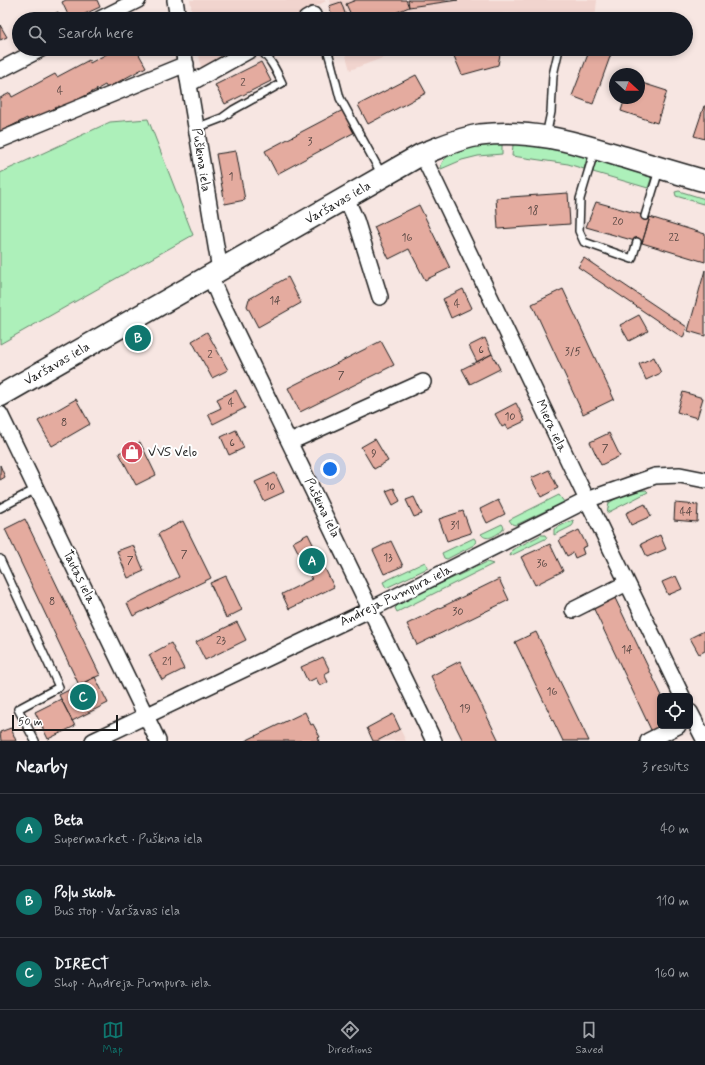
<!DOCTYPE html>
<html lang="en">
<head>
<meta charset="utf-8">
<style>
  :root { --surface:#171b24; --page:#242831; --text:#f1f3f6; --muted:#9ea1a6; --line:#363941; --accent:#0f766e }
  body { margin:0; font-family:Mynerve,sans-serif; background:var(--page); color:var(--text) }
  .controls { position:absolute; right:12px; bottom:12px; display:grid; overflow:hidden; border-radius:6px; box-shadow:0 2px 6px #0003 }
  .controls button { width:36px; height:36px; display:grid; place-items:center; padding:0; border:0; border-bottom:1px solid var(--line); background:var(--surface); color:var(--text); font:20px sans-serif }
  .compass { position:absolute; left:609px; top:68px; width:36px; height:36px; border-radius:50%; background:var(--surface); box-shadow:0 2px 6px #0003; rotate:111deg }
  .scale { position:absolute; left:12px; bottom:10px; width:106px; box-sizing:border-box; padding-left:4px; border:2px solid #1c1c1c; border-top:0; font-size:11px; line-height:14px; white-space:nowrap; color:#1c1c1c; -webkit-text-stroke:3px #fff; paint-order:stroke }
  .you { position:absolute; left:330px; top:469px; width:14px; height:14px; margin:-10px; border:3px solid #fff; border-radius:50%; background:#1a73e8; box-shadow:0 0 0 6px #1a73e833 }
  .badge { display:grid; place-items:center; width:26px; height:26px; border-radius:50%; background:var(--accent); color:#fff; font-size:13px; font-weight:700 }
  .pin { position:absolute; translate:-50% -50%; border:2px solid #fff; box-shadow:0 1px 4px #0006 }
  .list { margin:0; padding:0; list-style:none }
  h2 { display:flex; justify-content:space-between; align-items:center; height:52px; margin:0; padding:0 16px; font-size:17px }
  h2 small { font-size:13px; font-weight:400; color:var(--muted) }
  .list li { display:grid; grid-template-columns:26px 1fr auto; gap:12px; align-items:center; box-sizing:border-box; height:72px; padding:0 16px; border-top:1px solid var(--line) }
  .list b { display:block; font-size:15px; white-space:nowrap }
  .list p { margin:0; font-size:13px; white-space:nowrap; color:var(--muted) }
  .list em { font-size:13px; font-style:normal; color:var(--muted) }
  .icon { flex:none; width:22px; height:22px; fill:none; stroke:currentColor; stroke-width:2; stroke-linecap:round; stroke-linejoin:round }
  .map { position:relative; flex:none; width:705px; height:741px; overflow:hidden }
  .search { position:absolute; background:var(--surface); box-shadow:0 2px 6px #0003; left:12px; right:12px; top:12px; height:44px; display:flex; align-items:center; gap:10px; box-sizing:border-box; padding:0 14px; border-radius:22px; color:var(--muted); font-size:15px }
  .sheet { height:268px; background:var(--surface) }
  nav { display:flex; justify-content:space-around; align-items:center; box-sizing:border-box; height:56px; border-top:1px solid var(--line); background:var(--surface); font-size:11px; color:var(--muted) }
  nav a { display:grid; justify-items:center; gap:2px }
  nav .on { color:var(--accent) }
  .map>svg:first-child { display:block }
</style>
</head>
<body>
<div class="map">
<svg width="705" height="741" viewBox="0 0 705 741">
  <rect width="100%" height="100%" fill="#f7e6e2"/>
  <filter id="ink" filterUnits="userSpaceOnUse"><feTurbulence type="fractalNoise" baseFrequency=".025" numOctaves="2"/><feDisplacementMap in="SourceGraphic" scale="8" xChannelSelector="R" yChannelSelector="G"/><feConvolveMatrix kernelMatrix="1 2 1 2 8 2 1 2 1" color-interpolation-filters="sRGB"/></filter>
  <g filter="url(#ink)">
    <!-- built -->
    <path fill="#f1d4ce" d="M190,0H328L292,19H193Z
      M330,0H597L595,19L505,13L488,19H335Z
      M198,49H236L201,68Z
      M344,49H407L350,70Z
      M400,729L406,741H377Z"/>
    <!-- green -->
    <path fill="#adf0ba" stroke="#64866b" d="M148,119L193,235L0,344V173L110,122Z
      M502,142V154L478,156L462,160L441,169C441,167 441,165 442,163C448,149 489,144 502,142Z
      M515,144L547,146L586,155L587,158L584,169L568,164L512,156L513,145Z
      M600,160L650,174L651,179L648,188L593,172L595,162Z
      M679,191L705,199L703,204L676,196L675,192Z
      M646,490L648,492L607,513L609,503C620,495 632,491 646,490Z
      M559,495L564,502L516,525L512,524L509,520Z
      M573,520L574,523L572,526L554,535V529Z
      M502,524L504,527L502,531C495,535 487,542 481,534Z
      M541,535H545L547,538L510,556L512,550Z
      M474,538L476,541L474,545L447,559L444,558L442,553Z
      M425,562L428,568L386,588L383,582Z
      M487,562L493,564L397,612L395,608L401,602Z"/>
    <!-- building -->
    <path fill="#e4ab9f" stroke="#1c1c1c" d="M66,0H97L100,7L74,19H70L62,2Z
      M356,0H406L409,7L381,19H353L346,4Z
      M408,0H458L409,7Z
      M341,2L347,19H333L329,6Z
      M58,12L62,19H52L50,16Z
      M0,25L7,37L0,40Z
      M116,49H136L146,67L107,88L105,85L61,109L59,106L29,122L27,118L0,132V98L10,93L12,97L55,74L57,77L89,60L90,63Z
      M451,49H501L498,65L462,75Z
      M590,49H598L611,54L593,104L572,96Z
      M261,62L271,81L225,104L215,85Z
      M416,75L426,93L368,124L358,105Z
      M639,82L667,91L657,123L621,111L625,98H639Z
      M704,106H705V139L694,136Z
      M343,110L355,132L277,174L265,151Z
      M236,151L245,200L225,204L216,154Z
      M568,193L570,224L498,229L496,198Z
      M596,202L650,217L642,243L586,227Z
      M419,205L450,268L425,280L409,249L389,259L374,227Z
      M650,217L705,234V262L642,243Z
      M584,258L687,327L683,338L578,267Z
      M705,270V336L688,331Z
      M288,277L301,303L258,327L247,306L249,299Z
      M463,289L472,308L451,318L443,299Z
      M563,289L614,399L583,414L532,304Z
      M639,315L648,331L629,341L620,325Z
      M207,332L228,370L212,378L192,341Z
      M485,338L492,354L477,362L469,346Z
      M381,341L394,365L300,412L288,388Z
      M492,354L500,369L470,384L462,369Z
      M654,357L661,373L646,380L639,364Z
      M236,390L245,408L213,424L208,414L221,408L217,399Z
      M683,392L703,398L697,418L677,412Z
      M76,399L90,424L52,446L38,421Z
      M516,403L525,421L508,429L506,425L502,427L495,414Z
      M236,430L244,448L229,455L221,437Z
      M609,433L620,456L601,465L590,442Z
      M375,439L388,461L374,469L361,447Z
      M140,442L156,475L136,485L119,453Z
      M0,465L5,477L0,480Z
      M549,470L558,488L541,497L531,478Z
      M275,473L284,492L264,501L255,482Z
      M394,488L400,501L393,505L386,491Z
      M414,497L422,514L414,517L406,500Z
      M498,500L505,514L487,523L480,509Z
      M675,503L698,505L697,522L674,520Z
      M645,504L651,516L631,525L626,513Z
      M463,511L471,533L447,541L439,519Z
      M25,519L100,675L79,685L5,529Z
      M183,521L211,578L133,616L127,603L179,577L158,534Z
      M579,530L587,546L582,548L584,554L575,558L573,553L567,556L559,540Z
      M308,534L334,587L289,609L282,594L312,579L293,542Z
      M660,535L666,549L647,557L641,544Z
      M391,541L403,566L384,574L373,550Z
      M550,544L563,571L535,585L521,557Z
      M133,545L144,571L128,578L117,551Z
      M226,576L242,610L226,618L210,583Z
      M676,576L682,589L668,595L662,582Z
      M499,579L509,600L417,645L407,624Z
      M613,594L662,696H660V726H663L652,732L592,605Z
      M237,622L246,640L205,660L196,642Z
      M704,631L705,634V651L699,654L690,638Z
      M536,632L589,741H563L515,642Z
      M171,643L184,669L162,680L149,655Z
      M323,657L330,671L324,674L328,682L320,686L316,678L308,682L301,667Z
      M460,661L499,741H463L431,676Z
      M95,677L108,703L72,721L59,695Z
      M61,699L75,726L48,739L35,712Z
      M305,712L311,725L313,724L320,737L317,738L319,741H245Z
      M393,714L400,729L377,741H373L367,728Z
      M11,728L16,741H1L0,732Z"/>
    <g fill="none" stroke-linecap="round" stroke-linejoin="round">
      <!-- lane casing -->
      <g stroke="#1c1c1c" stroke-width="10">
        <path id="lane" d="M327,49L330,59L340,98L382,175
          M196,128L222,118L233,110L282,83C276,70 270,58 259,49
          M546,136L551,112L553,75L559,49
          M595,149L580,199L579,231L584,242L632,259L637,242
          M645,216L659,170
          M0,508L36,489
          M0,559L59,687L18,709L35,741"/>
      </g>
      <!-- street casing -->
      <g stroke="#1c1c1c" stroke-width="18">
        <path id="street" d="M175,0L178,19
          M100,19L138,0
          M306,19L313,15
          M183,49L220,270
          M0,70L41,49
          M189,84L252,49
          M0,140L186,64
          M422,154L577,479L682,696
          M346,198L356,220L380,297
          M210,276L219,297L434,741
          M0,414L158,741
          M290,442L423,382
          M573,610L627,583
          M690,712L705,741
          M93,741L371,609L587,500L655,476L680,475L705,480
          M648,741L678,726"/>
      </g>
      <!-- secondary casing -->
      <g stroke="#1c1c1c" stroke-width="24">
        <path id="secondary" d="M0,396L422,154C441,147 460,138 480,135C530,129 571,141 617,155C647,164 676,173 705,181"/>
      </g>
      <!-- lane -->
      <use href="#lane" stroke="#fff" stroke-width="7"/>
      <!-- street -->
      <use href="#street" stroke="#fff" stroke-width="15"/>
      <!-- secondary -->
      <use href="#secondary" stroke="#fff" stroke-width="21"/>
    </g>
  </g>
  <!-- icons -->
  <defs>
    <g id="shop-disc" transform="scale(1.15)"><circle r="9.5" fill="#d1495b" stroke="#fff"/><path d="M-5-2.5h2.3a2.7 3.5 0 0 1 5.4 0H5L5.5 6h-11ZM-1.5-2.5h3a1.5 2.3 0 0 0-3 0Z" fill="#fff"/></g>
  </defs>
  <g fill-rule="evenodd">
    <use href="#shop-disc" x="132" y="452"/>
  </g>
  <g text-anchor="middle" dominant-baseline="central" stroke-width="4" stroke-linejoin="round" paint-order="stroke">
    <!-- number labels -->
    <g font-size="11" fill="#4e403d">
      <text x="243" y="83">2</text>
      <text x="60" y="91">4</text>
      <text x="310" y="142">3</text>
      <text x="231" y="177">1</text>
      <text x="533" y="211">18</text>
      <text x="618" y="222">20</text>
      <text x="407" y="238">16</text>
      <text x="674" y="238">22</text>
      <text x="275" y="301">14</text>
      <text x="457" y="304">4</text>
      <text x="481" y="350">6</text>
      <text x="573" y="352">3/5</text>
      <text x="210" y="355">2</text>
      <text x="341" y="376">7</text>
      <text x="231" y="403">4</text>
      <text x="510" y="417">10</text>
      <text x="64" y="423">8</text>
      <text x="232" y="443">6</text>
      <text x="605" y="449">7</text>
      <text x="374" y="454">9</text>
      <text x="270" y="487">10</text>
      <text x="686" y="512">44</text>
      <text x="455" y="526">31</text>
      <text x="184" y="555">7</text>
      <text x="388" y="558">13</text>
      <text x="130" y="561">7</text>
      <text x="542" y="564">36</text>
      <text x="52" y="602">8</text>
      <text x="458" y="612">30</text>
      <text x="221" y="641">23</text>
      <text x="627" y="650">14</text>
      <text x="167" y="662">21</text>
      <text x="552" y="692">16</text>
      <text x="465" y="709">19</text>
    </g>
    <!-- street labels -->
    <g font-size="13" fill="#1c1c1c" stroke="#fff">
      <text transform="translate(201 160) rotate(81)">Puškina iela</text>
      <text transform="translate(338 203) rotate(-30)">Varšavas iela</text>
      <text transform="translate(57 364) rotate(-30)">Varšavas iela</text>
      <text transform="translate(551 426) rotate(65)">Miera iela</text>
      <text transform="translate(322 508) rotate(64)">Puškina iela</text>
      <text transform="translate(79 577) rotate(64)">Tautas iela</text>
      <text transform="translate(396 596) rotate(-26)">Andreja Pumpura iela</text>
    </g>
    <!-- poi labels -->
    <g font-size="13" fill="#1c1c1c" stroke="#fff" text-anchor="start">
      <text x="148" y="452">VVS Velo</text>
    </g>
  </g>
</svg>
<div class="controls">
<button><svg class="icon" aria-label="locate" viewBox="0 0 24 24"><circle cx="12" cy="12" r="6"/><path d="M12 2v4M12 18v4M2 12h4M18 12h4"/></svg></button>
</div>
<svg class="compass" viewBox="-18 -18 36 36"><path d="M0-13l5 13h-10z" fill="#e53935"/><path d="M0 13l5-13h-10z" fill="#9ea1a6"/></svg>
<div class="scale">50 m</div>
<div class="you"></div>
<div class="pin badge" style="left:312px;top:561px">A</div>
<div class="pin badge" style="left:138px;top:338px">B</div>
<div class="pin badge" style="left:83px;top:697px">C</div>
<div class="search"><svg class="icon" aria-label="search" viewBox="0 0 24 24"><circle cx="10" cy="10" r="6"/><path d="M15 15l6 6"/></svg>Search here</div>
</div>
<section class="sheet">
<h2>Nearby<small>3 results</small></h2>
<ul class="list">
<li><span class="badge">A</span><div><b>Beta</b><p>Supermarket · Puškina iela</p></div><em>40 m</em></li>
<li><span class="badge">B</span><div><b>Poļu skola</b><p>Bus stop · Varšavas iela</p></div><em>110 m</em></li>
<li><span class="badge">C</span><div><b>DIRECT</b><p>Shop · Andreja Pumpura iela</p></div><em>160 m</em></li>
</ul>
</section>
<nav>
<a class="on"><svg class="icon" aria-label="map" viewBox="0 0 24 24"><path d="M3 6l6-2 6 2 6-2v14l-6 2-6-2-6 2zM9 4v14M15 6v14"/></svg>Map</a>
<a><svg class="icon" aria-label="directions" viewBox="0 0 24 24"><path d="M12 3l9 9-9 9-9-9zM9 14v-3h6M13 9l2 2-2 2"/></svg>Directions</a>
<a><svg class="icon" aria-label="saved" viewBox="0 0 24 24"><path d="M7 4h10v16l-5-4-5 4z"/></svg>Saved</a>
</nav>
</body>
</html>
